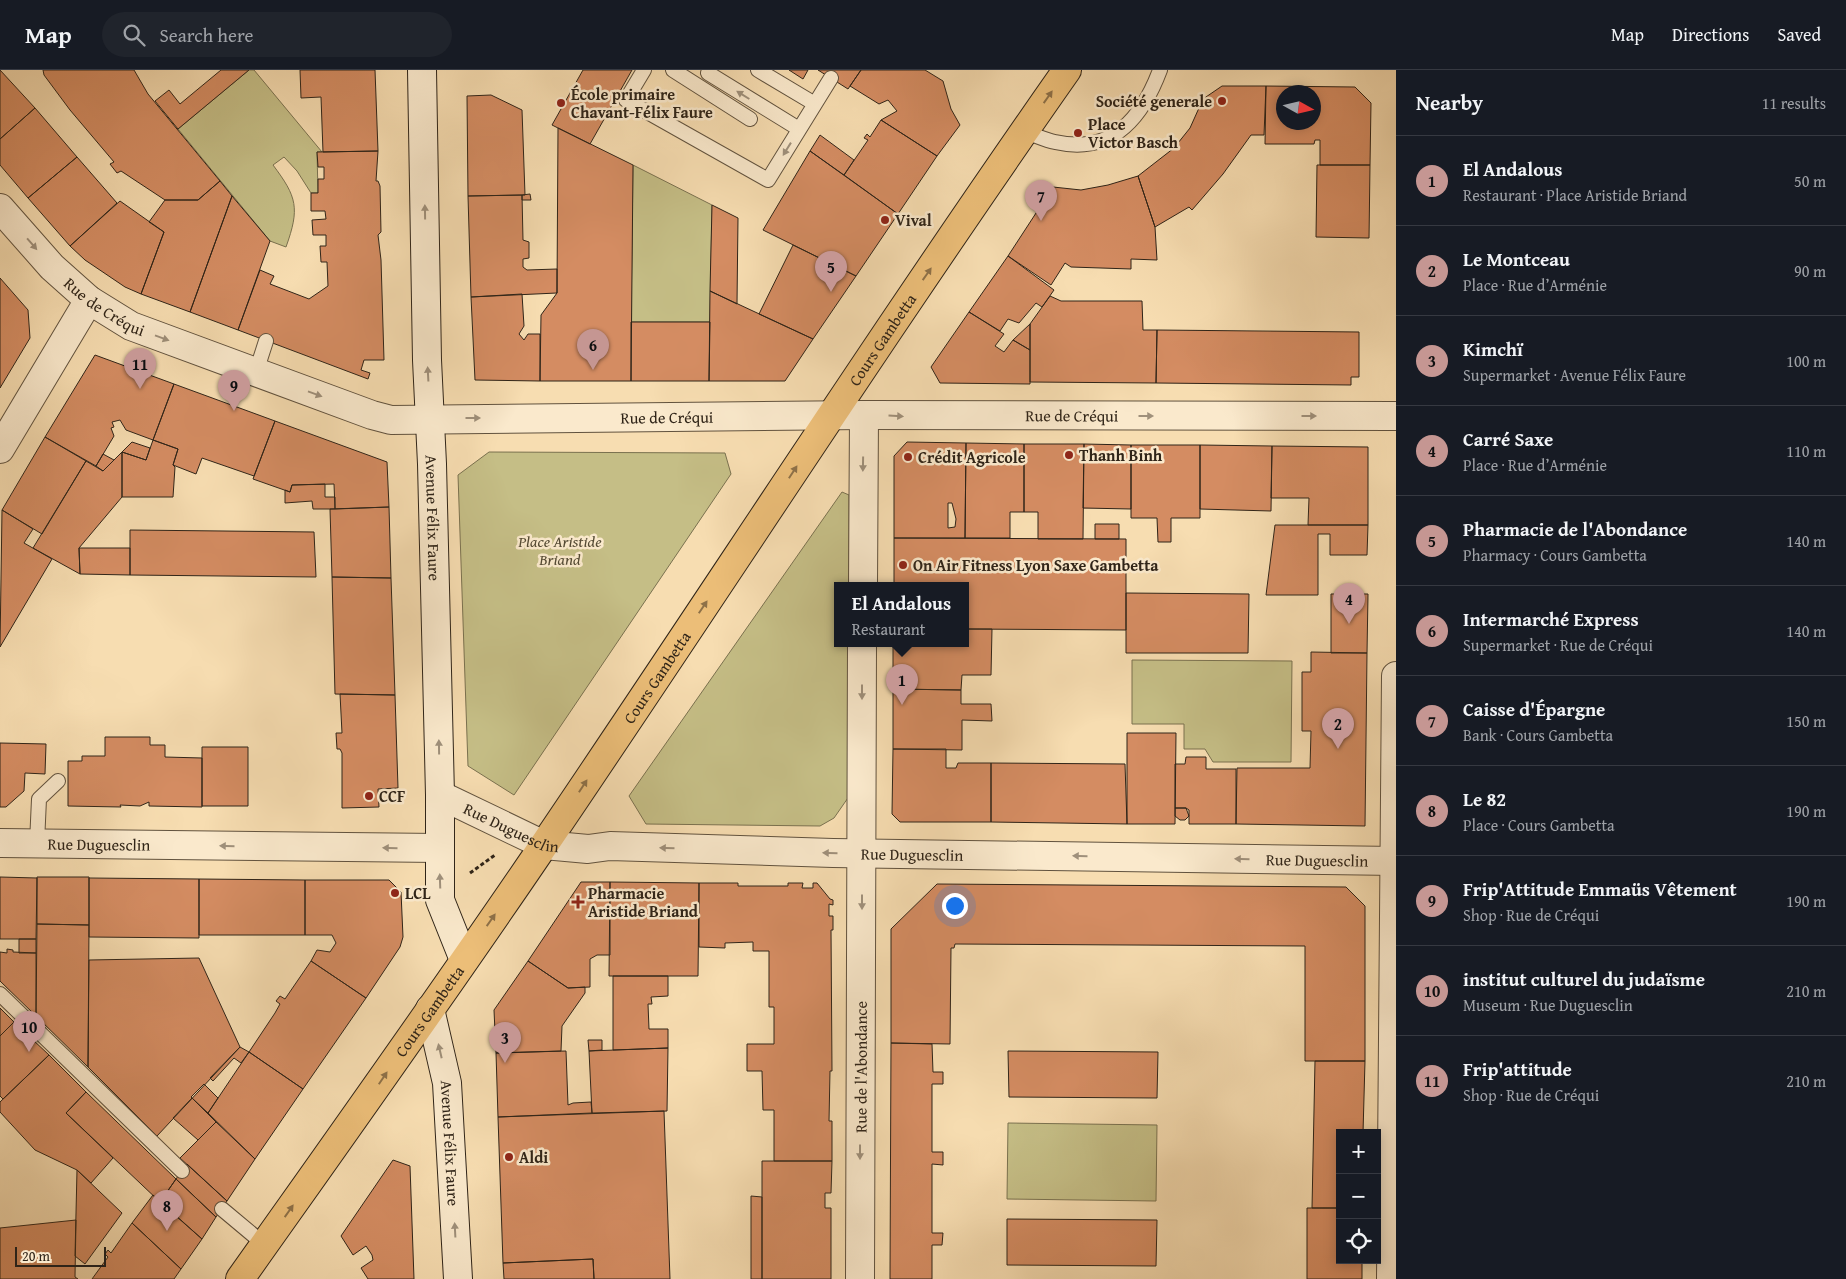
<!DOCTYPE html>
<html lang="en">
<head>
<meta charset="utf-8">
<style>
  :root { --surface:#171b24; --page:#20242c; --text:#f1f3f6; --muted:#9ea1a6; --line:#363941; --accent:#c59692 }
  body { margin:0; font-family:"Gentium Book Plus",serif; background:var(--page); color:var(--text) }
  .controls { position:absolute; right:15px; bottom:15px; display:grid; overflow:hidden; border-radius:0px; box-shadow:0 2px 12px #0003 }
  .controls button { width:45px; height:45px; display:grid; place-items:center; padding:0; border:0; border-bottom:1px solid var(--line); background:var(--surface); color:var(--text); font:25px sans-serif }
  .compass { position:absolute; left:1276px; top:15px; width:45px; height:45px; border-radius:50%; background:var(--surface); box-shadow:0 2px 12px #0003; rotate:98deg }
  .scale { position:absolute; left:15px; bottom:12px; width:91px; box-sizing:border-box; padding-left:5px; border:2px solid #2f2418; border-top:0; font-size:14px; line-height:18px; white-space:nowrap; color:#2f2418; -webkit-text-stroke:4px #fae9cc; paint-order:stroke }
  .you { position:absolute; left:954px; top:835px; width:18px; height:18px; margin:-12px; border:4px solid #fff; border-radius:50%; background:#1a73e8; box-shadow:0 0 0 8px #1a73e833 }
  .badge { display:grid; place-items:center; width:32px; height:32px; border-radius:50%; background:var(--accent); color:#111; font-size:16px; font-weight:700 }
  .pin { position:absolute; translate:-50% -41px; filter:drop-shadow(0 1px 2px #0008) }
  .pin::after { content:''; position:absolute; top:26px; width:18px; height:15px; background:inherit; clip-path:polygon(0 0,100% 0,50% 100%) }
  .popup { position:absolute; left:834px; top:512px; width:135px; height:65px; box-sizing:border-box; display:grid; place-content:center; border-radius:0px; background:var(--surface); filter:drop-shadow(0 1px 4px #0005); font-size:16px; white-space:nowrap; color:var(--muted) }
  .popup b { font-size:19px; color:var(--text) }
  .popup::after { content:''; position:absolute; left:50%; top:100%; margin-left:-10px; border:10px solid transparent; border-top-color:var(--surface) }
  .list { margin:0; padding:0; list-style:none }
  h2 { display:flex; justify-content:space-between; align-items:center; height:65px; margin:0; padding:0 20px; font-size:21px }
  h2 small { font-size:16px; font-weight:400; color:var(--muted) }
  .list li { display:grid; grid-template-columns:32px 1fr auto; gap:15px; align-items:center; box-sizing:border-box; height:90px; padding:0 20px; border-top:1px solid var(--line) }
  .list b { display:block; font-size:19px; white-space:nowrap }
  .list p { margin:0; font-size:16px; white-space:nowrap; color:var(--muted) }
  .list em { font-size:16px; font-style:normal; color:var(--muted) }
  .icon { flex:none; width:28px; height:28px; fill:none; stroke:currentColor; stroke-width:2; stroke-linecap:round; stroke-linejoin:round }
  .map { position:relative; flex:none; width:1396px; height:1209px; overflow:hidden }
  header { display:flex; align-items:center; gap:30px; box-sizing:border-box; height:70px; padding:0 25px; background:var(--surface); border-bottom:1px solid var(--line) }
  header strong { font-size:24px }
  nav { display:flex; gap:28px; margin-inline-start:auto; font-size:18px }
  .search { width:350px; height:45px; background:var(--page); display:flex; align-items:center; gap:12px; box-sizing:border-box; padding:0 18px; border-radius:28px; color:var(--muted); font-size:19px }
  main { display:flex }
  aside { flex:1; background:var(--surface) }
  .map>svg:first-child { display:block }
</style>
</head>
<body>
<header>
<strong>Map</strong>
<div class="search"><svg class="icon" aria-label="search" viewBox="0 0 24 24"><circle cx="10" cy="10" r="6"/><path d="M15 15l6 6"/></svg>Search here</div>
<nav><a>Map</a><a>Directions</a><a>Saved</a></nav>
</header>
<main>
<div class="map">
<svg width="1396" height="1209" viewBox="0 0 1396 1209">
  <rect width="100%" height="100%" fill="#f7ddb1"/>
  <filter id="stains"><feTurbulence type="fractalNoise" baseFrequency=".004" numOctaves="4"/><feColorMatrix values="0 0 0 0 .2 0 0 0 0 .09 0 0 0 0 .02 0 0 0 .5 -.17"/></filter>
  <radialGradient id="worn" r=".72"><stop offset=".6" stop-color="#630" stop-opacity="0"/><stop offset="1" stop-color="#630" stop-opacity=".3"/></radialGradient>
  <!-- green -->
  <path fill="#c5be86" stroke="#7a714f" d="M249,0H254L322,82H317L318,123H311L297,101L284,87L273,95C297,127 300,138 286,177L270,171L178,59Z
    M633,95L712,135L710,252H631Z
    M489,382L725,383L731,404L514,725L468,696L458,405Z
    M842,422L849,425V516H838V574H849L850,725L834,748L820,756L646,754L629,726Z
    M1132,590L1292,591L1291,692H1213L1205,679H1184V654H1132Z
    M1008,1053L1157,1055L1156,1131L1007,1129Z"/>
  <!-- building -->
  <path fill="#d48c62" stroke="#2f2418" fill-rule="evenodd" d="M0,0L35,38L0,69Z
    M43,0H134L148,24L220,111L198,130H165L121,101L117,103L110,94L114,92L70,40L44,5Z
    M221,0H249L178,59L155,31L169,20L180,34Z
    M300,0H375L378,81L323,82L321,27L301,28Z
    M583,0H632L590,74L552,55Z
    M789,0H808L803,9Z
    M818,0H861L848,19Z
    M861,0H925L943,11L951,39L960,55L937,86L881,50L897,41L888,30L879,34L850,16Z
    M1222,16H1266L1264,65H1251L1223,104L1192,140L1189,137L1155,157L1138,106L1174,78L1190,58L1203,29Z
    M1266,16L1355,17L1371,33L1370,95H1320V70H1315L1314,74H1265ZM1284,22H1314V52H1284Z
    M491,25L522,40L525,125L468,126L467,26Z
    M35,38L77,87L28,128L0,95V69Z
    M881,50L937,86L898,144L844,105L868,70L864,68L867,64L870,67Z
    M558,58L633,95L631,311H540L541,245L557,223Z
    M820,65L854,90L844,105L810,81Z
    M378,81L376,111H378L380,116L381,162L378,165L381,190L384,290H364L361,300L370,303L368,309L238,260L260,200L274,206L270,214L309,229L328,216L327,192H321L320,176H326V165H313L312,150L326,149L325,141H311V123H318V109H324V97H318L317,82Z
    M810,81L898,144L856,206L763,160Z
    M77,87L117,133L70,176L28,128Z
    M1317,95H1370L1369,168L1316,167Z
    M1138,106L1155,157L1157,190L1131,189V199L1071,197L1065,193L1051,215L1008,186L1053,117L1081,120L1108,115Z
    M220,111L232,126L190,242L141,224L164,162L149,152L165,130H198Z
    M530,124L531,130H522V125Z
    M522,125L523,170L529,172V188L523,189V197L527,200L557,199V223L471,227L468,126Z
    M232,126L270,171L238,260L190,242Z
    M120,131L164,162L141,224L125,217L85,190L70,176Z
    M712,135L738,148L737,234L710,221Z
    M793,175L856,206L813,269L759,244Z
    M1008,186L1054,220L1042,237L1036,233L1019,253L1008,249L1000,261L969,242Z
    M0,208L28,240L30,268L0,318Z
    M710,221L813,269L785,311H709Z
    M522,224L524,256L519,264L524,270L528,264H540V311L475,310L471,227Z
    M1050,226L1061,231H1142L1143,260H1157L1156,313L1030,312V254Z
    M969,242L1004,264L995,276L1004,282L1013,270L1030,280V314L940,313L931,297Z
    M631,252H710L709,311H631Z
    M1030,254V280L1013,270Z
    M1157,260L1359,262V307H1351V315L1156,313Z
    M95,285L174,314L153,370L126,360L120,350L112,352L114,357L111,358L114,366L96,396L45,367Z
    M174,314L275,351L254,406L202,388L196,404L173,395L178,379L153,370Z
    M275,351L387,392L389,437L335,439L334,414L292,415L290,422L253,409Z
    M45,367L86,391L42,464L2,440Z
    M153,370L178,379L173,395L175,397L173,427H122V382L146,390Z
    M132,372L150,378L146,390L122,382Z
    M907,372L966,373L965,468H894V386ZM948,433H952L956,449L955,457L948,458Z
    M966,373L1024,374V442H1010V468H965Z
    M1024,374H1084L1083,469H1038V442H1024Z
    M1084,374L1131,375V439L1083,438Z
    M1131,375H1200V448H1171V472H1158L1157,448H1131Z
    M1200,375L1272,376L1271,441L1200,439Z
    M1272,376L1368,377V455H1308L1309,428H1271Z
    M122,382V427L79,478L80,504L33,478L86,391L103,401Z
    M103,384L114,390L103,401L96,396Z
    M325,414V427H335V439H313L312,431L285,433V420L290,422L292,415Z
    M389,437L391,508L332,507L330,439Z
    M2,440L33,459L24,473L52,489L0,577Z
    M1095,454H1119V469H1095Z
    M1275,455H1368L1367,485H1330V464H1318V525H1266Z
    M130,460L314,462L316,507L130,505Z
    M894,468L1126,469V560L966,559V516H894Z
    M79,478H130V505L80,504Z
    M332,507L391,508L395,625L335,624Z
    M1126,523L1249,524L1248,583H1126Z
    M1331,524H1368L1367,583H1331Z
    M966,559H992L991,605H962L961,620L893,619V574H966Z
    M1311,582L1367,583L1365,756L1236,754L1237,698H1310L1311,661H1302V602H1311Z
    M893,619L961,620V634H991L992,651L962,650V680L893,679Z
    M340,624L395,625L398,718L378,719L379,737L342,738V683L340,679H337L336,663H342Z
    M1127,663H1176L1175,754H1127Z
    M105,667H150V675H165V687L202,688V737L149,736V732L140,736L120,735L121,737L68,736V691H82V686H105Z
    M0,673L46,674L45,704L25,703L24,721L6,737H0Z
    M202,677H248V736H202Z
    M893,679H946V698H956L958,693H991V752H900L892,744Z
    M1186,687H1206V699H1236V754H1189V740L1186,738H1175V694H1185Z
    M991,693L1125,694L1127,754L991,752Z
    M1175,738H1186L1189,746L1185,750H1180L1175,746Z
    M0,807L37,808L36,869H0Z
    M37,807H89V855L37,854Z
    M89,808L199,809V868L89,867Z
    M199,809L305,810V865H199Z
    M305,810H389L401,822L403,867L400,877L366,928L311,891L317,880L330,882L336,873L332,865H305Z
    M581,812H610V885H597L590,889V917L568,918L528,891Z
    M610,812L699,813L698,906H609Z
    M699,813H738V816H788V813H803L802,818H813V813H817L830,829L833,830V835L829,834V846H833V860H831L832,1001H830L829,1051H832V1091H774V1040H763L762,1001H747V974H774V937H769V881H753V872L725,873V878L699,877Z
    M937,814L1346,817L1365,836V991H1305V876L955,874L954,878H951L950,974L891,973V859Z
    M37,854L89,855L88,997L36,946Z
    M19,869H36V883H19Z
    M7,879L13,880V882L36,883V946L0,911V882L7,883Z
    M199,888L240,977L157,1066L88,997L89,890Z
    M311,891L366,928L303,1019L249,982L275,943L280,934L276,931L280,926L285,929Z
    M528,891L568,918L585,917V923L562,956L561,981L496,983L494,940Z
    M613,906H668V926L651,927L652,934H648L649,959H668V978L613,980Z
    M0,938L14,952L0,966Z
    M14,952L49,985L3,1029L0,1026V966Z
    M588,970H602V980L589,981Z
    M891,973L932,974L933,1002H943V1014H932V1082H943V1095L932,1094V1163H943L942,1175H932V1209H890Z
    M240,977L249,982L241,993L234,988L213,1011L210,1008Z
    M668,978L667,1041L592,1043L589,981Z
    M566,981L568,1035L573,1033L591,1032L592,1043L498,1047L496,983Z
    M1008,981L1158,982L1157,1028L1009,1027Z
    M249,982L303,1019L255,1089L208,1043Z
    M49,985L86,1022L66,1043L113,1088L91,1113L77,1100L35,1080L0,1042V1032Z
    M1315,991H1365L1363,1063H1340V1138H1312Z
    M204,1014L218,1028L208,1043L191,1027Z
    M86,1022L176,1109L160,1132L66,1043Z
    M192,1028L216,1052L198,1070L173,1048Z
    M664,1041L670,1209H594L593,1189L503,1193L498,1047Z
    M216,1052L255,1089L227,1131L180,1088Z
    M393,1090L410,1096L414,1209H368L361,1198L373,1190L372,1185L366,1176L353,1185L341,1166Z
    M762,1091H832L831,1123H825V1138H831V1209H762Z
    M187,1094L227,1131L216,1147L176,1109Z
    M77,1100L122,1143L85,1194L75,1186Z
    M176,1109L216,1147L202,1169L160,1132Z
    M153,1125L202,1169L181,1199L132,1153Z
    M751,1126L762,1127V1209H751Z
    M1307,1138H1340V1190H1362V1209H1307Z
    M1007,1149L1157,1150L1156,1196L1007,1195Z
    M76,1150L75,1207L78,1209H0V1158Z
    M132,1153L181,1199L174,1209H92L108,1187L105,1184L108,1180L111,1183Z
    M593,1189L594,1209H504L503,1193Z"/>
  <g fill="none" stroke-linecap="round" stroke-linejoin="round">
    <!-- lane casing -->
    <g stroke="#61523e" stroke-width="16">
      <path id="lane" d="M644,0L626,30L768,110L831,8
        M673,0L750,49
        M758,0L815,34
        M708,3L799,59
        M1025,62C1035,65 1045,70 1055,72C1112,85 1142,48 1160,0
        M256,302L266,271
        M37,773L39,729L58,711
        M0,924L182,1101
        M222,1139L265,1175"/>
    </g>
    <!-- street casing -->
    <g stroke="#61523e" stroke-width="30">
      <g id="street">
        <path id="s1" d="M0,138L52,197L89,230L131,256L372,345L391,350L864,345L1396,346"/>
        <path d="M0,379L89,230"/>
        <path d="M863,516L864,345"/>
        <path id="s2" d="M440,725L544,775L588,779L610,776L833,783L1396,791"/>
        <path id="s3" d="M0,773L439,778"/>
        <path id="s4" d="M860,1209L862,574"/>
        <path d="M1391,1209L1396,606"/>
      </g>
    </g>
    <!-- secondary casing -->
    <g stroke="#2f2418" stroke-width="30">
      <g id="secondary">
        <path id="s5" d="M422,0L427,290L432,394L440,725V830L464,890"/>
        <path id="s6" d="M430,939L447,1013L458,1209"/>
      </g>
    </g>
    <!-- primary casing -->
    <g stroke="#2f2418" stroke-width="30">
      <g id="primary">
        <path id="s7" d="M240,1209C342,1065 445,921 544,775C719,517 888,255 1067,0"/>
      </g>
    </g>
    <!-- path -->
    <path stroke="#2f2418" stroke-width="3" stroke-dasharray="4 2.5" stroke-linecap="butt" d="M470,803L495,785"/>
    <!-- lane -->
    <use href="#lane" stroke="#fae9cc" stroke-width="14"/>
    <!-- street -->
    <use href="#street" stroke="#fae9cc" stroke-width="28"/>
    <!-- secondary -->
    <use href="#secondary" stroke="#fae9cc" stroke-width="28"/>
    <!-- primary -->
    <use href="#primary" stroke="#ecbe78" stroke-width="28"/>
  </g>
  <!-- one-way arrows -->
  <defs><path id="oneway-solid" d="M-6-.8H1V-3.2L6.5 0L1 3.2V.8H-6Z" transform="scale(1.25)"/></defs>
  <g fill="#9f907b">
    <use href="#oneway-solid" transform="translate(743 25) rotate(-148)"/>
    <use href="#oneway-solid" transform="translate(787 79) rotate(122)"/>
    <use href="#oneway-solid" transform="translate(425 142) rotate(-91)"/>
    <use href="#oneway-solid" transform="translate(32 174) rotate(49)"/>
    <use href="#oneway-solid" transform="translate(162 268) rotate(20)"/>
    <use href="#oneway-solid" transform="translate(428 304) rotate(-93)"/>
    <use href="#oneway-solid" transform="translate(315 324) rotate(20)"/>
    <use href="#oneway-solid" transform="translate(896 346) rotate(3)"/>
    <use href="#oneway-solid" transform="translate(1146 346)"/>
    <use href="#oneway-solid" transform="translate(1309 346)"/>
    <use href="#oneway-solid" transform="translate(473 348)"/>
    <use href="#oneway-solid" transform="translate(863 394) rotate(91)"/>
    <use href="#oneway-solid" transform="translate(862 622) rotate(90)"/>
    <use href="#oneway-solid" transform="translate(439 677) rotate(-91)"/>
    <use href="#oneway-solid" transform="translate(227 776) rotate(-179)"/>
    <use href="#oneway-solid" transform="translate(390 778) rotate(-179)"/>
    <use href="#oneway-solid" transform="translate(667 778) rotate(-178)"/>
    <use href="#oneway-solid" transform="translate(830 783) rotate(-179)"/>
    <use href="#oneway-solid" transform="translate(1080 786) rotate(-179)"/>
    <use href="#oneway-solid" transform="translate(1242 789) rotate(-179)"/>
    <use href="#oneway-solid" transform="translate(440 811) rotate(-92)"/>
    <use href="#oneway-solid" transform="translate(862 832) rotate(90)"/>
    <use href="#oneway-solid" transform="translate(440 981) rotate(-103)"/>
    <use href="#oneway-solid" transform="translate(860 1082) rotate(90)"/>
    <use href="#oneway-solid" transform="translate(455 1160) rotate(-93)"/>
  </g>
  <g fill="#8e7148">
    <use href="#oneway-solid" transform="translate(1048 27) rotate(-55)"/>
    <use href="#oneway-solid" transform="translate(927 204) rotate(-55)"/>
    <use href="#oneway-solid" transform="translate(793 402) rotate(-57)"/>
    <use href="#oneway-solid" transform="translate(703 537) rotate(-56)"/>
    <use href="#oneway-solid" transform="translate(583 716) rotate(-57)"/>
    <use href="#oneway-solid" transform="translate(491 850) rotate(-55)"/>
    <use href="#oneway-solid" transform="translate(383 1008) rotate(-56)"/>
    <use href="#oneway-solid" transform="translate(289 1141) rotate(-55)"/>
  </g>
  <!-- markers -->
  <g fill="#8f2418" stroke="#fae9cc" stroke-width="2">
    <circle cx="1222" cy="31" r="5"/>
    <circle cx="561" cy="33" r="5"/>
    <circle cx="1078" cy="63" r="5"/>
    <circle cx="885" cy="150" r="5"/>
    <circle cx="1069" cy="385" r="5"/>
    <circle cx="908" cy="387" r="5"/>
    <circle cx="903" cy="495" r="5"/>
    <circle cx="369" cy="726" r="5"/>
    <circle cx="395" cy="823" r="5"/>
    <path d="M575.5 824.5h5v5h5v5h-5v5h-5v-5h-5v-5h5z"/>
    <circle cx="509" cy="1087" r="5"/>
  </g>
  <g text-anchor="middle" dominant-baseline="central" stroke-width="5" stroke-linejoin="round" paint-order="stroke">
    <!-- poi labels -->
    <g font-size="16" font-weight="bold" fill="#2f2418" stroke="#fae9cc" text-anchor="start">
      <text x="571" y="24">École primaire<tspan x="571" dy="18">Chavant-Félix Faure</tspan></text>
      <text x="1212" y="31" text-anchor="end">Société generale</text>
      <text x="1088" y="54">Place<tspan x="1088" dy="18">Victor Basch</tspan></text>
      <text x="895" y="150">Vival</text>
      <text x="1079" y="385">Thanh Binh</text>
      <text x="918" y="387">Crédit Agricole</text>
      <text x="913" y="495">On Air Fitness Lyon Saxe Gambetta</text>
      <text x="379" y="726">CCF</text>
      <text x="405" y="823">LCL</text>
      <text x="588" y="823">Pharmacie<tspan x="588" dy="18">Aristide Briand</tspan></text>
      <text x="519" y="1087">Aldi</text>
    </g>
    <!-- street labels -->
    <g font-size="16" fill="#2f2418" stroke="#fae9cc">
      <text stroke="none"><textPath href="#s1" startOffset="145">Rue de Créqui</textPath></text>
      <text stroke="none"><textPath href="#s7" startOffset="1138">Cours Gambetta</textPath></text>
      <text stroke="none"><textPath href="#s1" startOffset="1135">Rue de Créqui</textPath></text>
      <text stroke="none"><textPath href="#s1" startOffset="730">Rue de Créqui</textPath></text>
      <text stroke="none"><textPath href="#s5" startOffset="448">Avenue Félix Faure</textPath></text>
      <text stroke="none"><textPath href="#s7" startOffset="732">Cours Gambetta</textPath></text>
      <text stroke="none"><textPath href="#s2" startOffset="79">Rue Duguesclin</textPath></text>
      <text stroke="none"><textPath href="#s3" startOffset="99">Rue Duguesclin</textPath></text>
      <text stroke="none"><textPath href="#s2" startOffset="484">Rue Duguesclin</textPath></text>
      <text stroke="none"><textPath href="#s2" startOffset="889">Rue Duguesclin</textPath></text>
      <text stroke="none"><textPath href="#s7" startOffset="328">Cours Gambetta</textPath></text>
      <text stroke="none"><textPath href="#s4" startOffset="212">Rue de l'Abondance</textPath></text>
      <text stroke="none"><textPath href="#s6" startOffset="136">Avenue Félix Faure</textPath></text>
    </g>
    <!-- park labels -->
    <g font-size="16" font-style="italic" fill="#544a34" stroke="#fae9cc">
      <text x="560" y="471">Place Aristide<tspan x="560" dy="18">Briand</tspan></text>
    </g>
  </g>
  <rect width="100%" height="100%" filter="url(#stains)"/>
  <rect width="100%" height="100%" fill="url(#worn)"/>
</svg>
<div class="controls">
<button>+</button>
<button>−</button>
<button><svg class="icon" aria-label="locate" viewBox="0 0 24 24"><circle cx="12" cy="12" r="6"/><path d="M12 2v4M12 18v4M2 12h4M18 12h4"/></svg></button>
</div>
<svg class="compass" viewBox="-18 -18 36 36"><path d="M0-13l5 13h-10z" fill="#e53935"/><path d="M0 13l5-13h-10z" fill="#9ea1a6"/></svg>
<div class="scale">20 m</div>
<div class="you"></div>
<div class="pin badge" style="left:902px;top:635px">1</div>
<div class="popup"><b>El Andalous</b>Restaurant</div>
<div class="pin badge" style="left:1338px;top:679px">2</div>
<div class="pin badge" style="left:505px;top:993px">3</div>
<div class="pin badge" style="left:1349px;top:554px">4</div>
<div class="pin badge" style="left:831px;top:222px">5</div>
<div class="pin badge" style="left:593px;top:300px">6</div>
<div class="pin badge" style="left:1041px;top:151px">7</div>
<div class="pin badge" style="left:167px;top:1161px">8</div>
<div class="pin badge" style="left:234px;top:341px">9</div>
<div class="pin badge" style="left:29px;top:982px">10</div>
<div class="pin badge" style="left:140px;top:319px">11</div>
</div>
<aside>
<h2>Nearby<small>11 results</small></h2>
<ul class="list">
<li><span class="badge">1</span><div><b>El Andalous</b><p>Restaurant · Place Aristide Briand</p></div><em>50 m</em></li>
<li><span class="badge">2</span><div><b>Le Montceau</b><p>Place · Rue d’Arménie</p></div><em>90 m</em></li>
<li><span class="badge">3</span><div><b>Kimchï</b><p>Supermarket · Avenue Félix Faure</p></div><em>100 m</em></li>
<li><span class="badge">4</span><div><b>Carré Saxe</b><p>Place · Rue d’Arménie</p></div><em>110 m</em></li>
<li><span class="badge">5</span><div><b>Pharmacie de l'Abondance</b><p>Pharmacy · Cours Gambetta</p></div><em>140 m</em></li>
<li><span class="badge">6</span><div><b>Intermarché Express</b><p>Supermarket · Rue de Créqui</p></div><em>140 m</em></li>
<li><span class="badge">7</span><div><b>Caisse d'Épargne</b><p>Bank · Cours Gambetta</p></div><em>150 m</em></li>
<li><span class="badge">8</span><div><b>Le 82</b><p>Place · Cours Gambetta</p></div><em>190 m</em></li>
<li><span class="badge">9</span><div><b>Frip'Attitude Emmaüs Vêtement</b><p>Shop · Rue de Créqui</p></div><em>190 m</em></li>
<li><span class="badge">10</span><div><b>institut culturel du judaïsme</b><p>Museum · Rue Duguesclin</p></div><em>210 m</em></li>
<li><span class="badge">11</span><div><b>Frip'attitude</b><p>Shop · Rue de Créqui</p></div><em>210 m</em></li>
</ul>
</aside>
</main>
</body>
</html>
